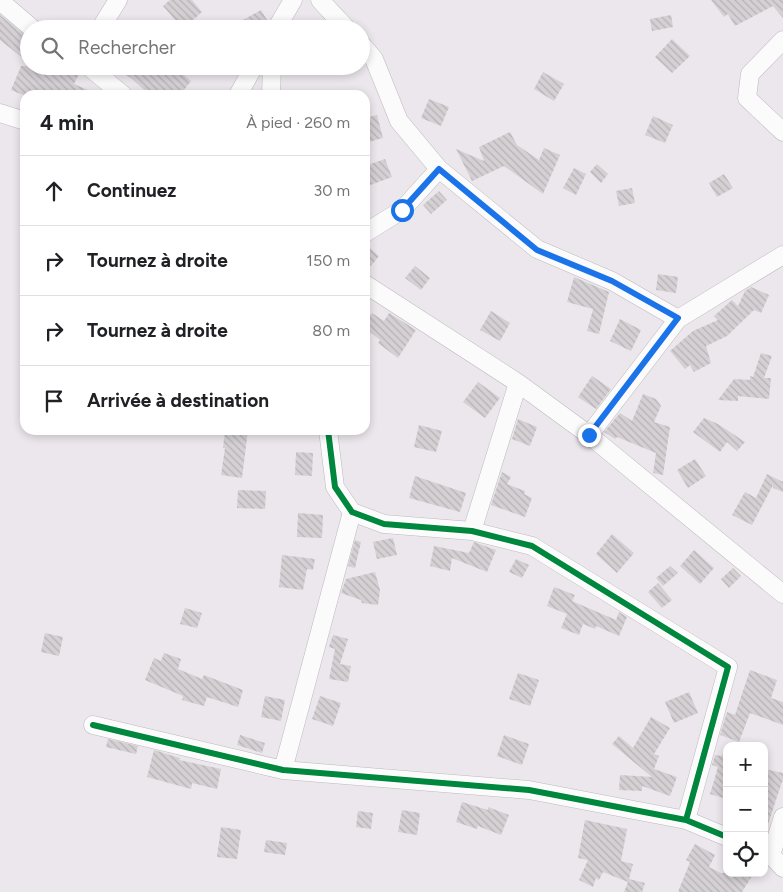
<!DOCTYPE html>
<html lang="fr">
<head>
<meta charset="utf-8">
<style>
  :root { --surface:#fff; --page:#f2f2f2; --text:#202124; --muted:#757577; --line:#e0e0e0 }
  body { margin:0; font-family:Figtree,sans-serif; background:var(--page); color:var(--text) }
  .controls { position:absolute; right:15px; bottom:15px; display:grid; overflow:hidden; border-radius:10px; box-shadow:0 2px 8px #0003 }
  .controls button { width:45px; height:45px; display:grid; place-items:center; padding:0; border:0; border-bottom:1px solid var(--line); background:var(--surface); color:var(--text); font:25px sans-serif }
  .stop { position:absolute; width:15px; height:15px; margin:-11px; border:4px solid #1a73e8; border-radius:50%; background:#fff }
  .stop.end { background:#1a73e8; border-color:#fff; box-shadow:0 1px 5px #0008 }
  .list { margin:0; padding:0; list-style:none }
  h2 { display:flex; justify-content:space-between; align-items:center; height:65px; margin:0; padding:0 20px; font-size:21px }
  h2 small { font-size:16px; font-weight:400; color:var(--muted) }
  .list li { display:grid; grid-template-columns:32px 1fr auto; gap:15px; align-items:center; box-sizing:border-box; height:70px; padding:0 20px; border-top:1px solid var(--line) }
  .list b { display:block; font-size:19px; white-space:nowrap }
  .list em { font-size:16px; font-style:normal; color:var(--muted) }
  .icon { flex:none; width:28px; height:28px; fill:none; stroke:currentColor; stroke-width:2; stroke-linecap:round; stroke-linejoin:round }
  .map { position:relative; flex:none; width:783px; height:892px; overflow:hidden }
  .search { position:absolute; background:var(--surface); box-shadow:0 2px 8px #0003; left:20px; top:20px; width:350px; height:55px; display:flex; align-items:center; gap:12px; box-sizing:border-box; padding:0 18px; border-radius:28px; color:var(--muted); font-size:19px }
  .panel { position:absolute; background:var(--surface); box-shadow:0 2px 8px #0003; left:20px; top:90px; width:350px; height:345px; border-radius:15px }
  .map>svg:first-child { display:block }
</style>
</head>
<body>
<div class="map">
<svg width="783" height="892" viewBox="0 0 783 892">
  <defs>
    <pattern id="building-back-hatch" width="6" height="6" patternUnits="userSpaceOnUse" patternTransform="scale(1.25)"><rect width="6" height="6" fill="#d4d0d4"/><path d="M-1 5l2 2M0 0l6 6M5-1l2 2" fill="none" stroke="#b6b2b6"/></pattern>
  </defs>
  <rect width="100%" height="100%" fill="#ece7ec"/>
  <!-- building -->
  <path fill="url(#building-back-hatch)" d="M170,0H192L202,12L183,29L163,6Z
    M711,0H783V18L773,6L735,26L728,14L724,17Z
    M261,10L267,20L251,29H227Z
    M0,15L29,38V63L0,40Z
    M671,15L673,27L652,31L650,19Z
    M672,39L690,56L672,73L655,57Z
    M21,66H64L79,74L74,84L99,95H69L63,92L61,95H23L11,90Z
    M111,66H173L191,81L180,95H150L131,78Z
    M543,72L564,84L554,101L534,89Z
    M429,99L449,107L441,126L421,118Z
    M377,115L383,138L365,143V118Z
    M653,116L673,125L665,143L645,135Z
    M510,132L517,145L539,160L544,148L560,155L543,194L504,166L472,181L456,149L484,161L479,147Z
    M385,159L392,177L365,187V166Z
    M597,164L608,174L601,183L590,172Z
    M574,168L586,174L576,195L563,188Z
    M724,174L733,188L717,197L709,183Z
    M632,188L635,203L619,206L616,191Z
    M439,191L447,200L431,214L423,205Z
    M365,244L379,256L371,266L365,261Z
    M415,266L430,278L421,290L405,278Z
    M658,274L678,277L676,293L656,290Z
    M574,277L609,292L599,334L587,331L593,309L567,302Z
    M751,287L769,295L761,313L754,310L727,336L706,346L711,363L694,372L690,365L685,369L670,351L693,331L718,320L714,316L732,300L738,306L745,291Z
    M491,311L510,323L500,341L480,330Z
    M372,313L384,321L389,313L416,330L398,358L378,343L380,340L365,328V322Z
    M620,319L641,330L631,351L610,341Z
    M761,353L772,356L764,378H771L769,399L738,396V401L718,400L734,379L750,380V376L753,377Z
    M592,376L611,389L596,409L578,397Z
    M478,382L500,398L485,418L463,402Z
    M643,394L656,399L661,406L654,422L670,427L663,475L653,473L656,453L617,437L615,439L604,432L620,413L632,421Z
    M704,418L718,424L745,442L737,451L727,442L720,452L693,432Z
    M518,419L537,427L530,446L512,439Z
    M419,425L442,431L436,452L414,447Z
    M225,430H248L242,478L221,475L225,448H223Z
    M296,452L313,453L312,476L295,475Z
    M695,459L706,476L688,488L677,470Z
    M502,472L511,477L507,484L525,491L524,494L532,498L525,517L491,505Z
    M767,474L783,482V492L773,488V485L752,525L732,515L745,492L756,498Z
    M415,476L466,493L460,512L409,498Z
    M238,490L266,491L265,509L237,508Z
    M298,513L323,515L322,538L297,537Z
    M612,534L634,553L617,573L596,554Z
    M393,538L397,555L377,559L373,542Z
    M355,540L361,542L355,568L348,566Z
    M474,542L496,550L487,572L452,558L450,571L430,566L434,546L469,553Z
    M694,550L714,568L700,584L680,566Z
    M282,555L315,559L313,570L307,569L303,590L279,587Z
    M516,559L529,565L522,578L509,572Z
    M670,566L678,573L663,586L656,578Z
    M733,568L741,576L729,588L721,579Z
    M375,572L380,590L378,605L362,603L361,600L341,593L346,579Z
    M658,583L672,600L662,608L648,592Z
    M554,587L575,595L572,601L616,620L619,612L627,617L619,636L596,626L595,629L583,624L579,635L561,628L567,614L547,606Z
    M185,608L202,613L197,628L180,624Z
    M45,633L63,637L59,656L41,652Z
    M333,635L348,639L340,664L351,666L348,682L329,679L335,649L329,647Z
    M164,653L181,659L178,669L202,679L204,675L243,690L238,707L207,697L204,706L182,700L183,696L145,680L154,658L161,661Z
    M750,670L777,680L771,698L783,702V725L750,713L739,742L720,735L727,712L735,715Z
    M518,673L539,680L530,706L509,699Z
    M689,692L698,713L674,723L665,702Z
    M265,696L285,700L281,721L261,717Z
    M320,696L341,703L333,726L312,719Z
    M651,717L670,728L654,754L659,756L654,769L677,777L670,796L642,786V791L619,790L620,775L652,777L612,744L619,736L633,748Z
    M240,735L265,743L262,753L237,745Z
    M504,735L529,744L522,765L497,756Z
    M108,739L138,746L136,754L106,747Z
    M725,747H727V799L710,794L718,767L712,765L715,755L722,756Z
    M154,750L180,758L179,760L221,769L217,789L192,783L191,789L147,777Z
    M764,769L783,773V779L767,827H764Z
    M462,802L488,810V807L509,815L501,835L478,826L477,829L456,822Z
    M402,810L420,813L417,835L398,832Z
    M358,811L373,813L371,829L356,827Z
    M585,820L627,829L621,861L633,864L629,879L645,883L642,892H624L628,882L603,872L599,880L596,878L593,887L579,880L588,860L578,858Z
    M221,827L241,830L237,859L217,857Z
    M266,840L287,843L285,855L264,852Z
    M695,844L715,855L709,867L721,873H754L742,892H678L690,862L686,860Z"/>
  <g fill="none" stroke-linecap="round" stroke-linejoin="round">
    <!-- minor casing -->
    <g stroke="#bcbabc" stroke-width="19">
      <path id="minor" d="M320,0L347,29
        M0,1L33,29
        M100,29L118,0
        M276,29L293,0
        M783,40L750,74L747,98L783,132
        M361,44L374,59L399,121L439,169L537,249L612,281L678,319
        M88,66L123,95
        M238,95L254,66
        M271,95L272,66
        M0,113L25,121
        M365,233L402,210L439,169
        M365,284L518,383L589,435L783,594
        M328,430L335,487L352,512L384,524L472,531L532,546L728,667L686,820
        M589,435L678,319L783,255
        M472,531L518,383
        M93,725L283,770L529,790L686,820L727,837
        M283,770L352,512
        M783,817L771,855L783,868"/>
    </g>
    <!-- minor -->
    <use href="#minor" stroke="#fcfbfc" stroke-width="18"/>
    <!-- cycleway casing -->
    <g stroke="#fff" stroke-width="9">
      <path id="cycleway" d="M328,430L335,487L352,512L384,524L472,531L532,546L728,667L686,820
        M93,725L283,770L529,790L686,820L727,837"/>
    </g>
    <!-- cycleway -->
    <use href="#cycleway" stroke="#00873e" stroke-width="6"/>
  </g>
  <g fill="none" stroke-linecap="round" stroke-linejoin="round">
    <!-- route -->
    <path stroke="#1a73e8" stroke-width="6" d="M402,210L439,169L537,250L612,281L678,318L589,435"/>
  </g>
</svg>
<div class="controls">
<button>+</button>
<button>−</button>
<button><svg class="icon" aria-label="locate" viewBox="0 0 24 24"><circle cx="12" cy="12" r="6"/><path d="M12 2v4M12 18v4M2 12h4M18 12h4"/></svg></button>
</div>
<div class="stop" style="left:402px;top:210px"></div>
<div class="stop end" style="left:589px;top:435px"></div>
<div class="search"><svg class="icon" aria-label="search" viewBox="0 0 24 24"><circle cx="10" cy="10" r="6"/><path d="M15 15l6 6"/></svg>Rechercher</div>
<section class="panel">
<h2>4 min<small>À pied · 260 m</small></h2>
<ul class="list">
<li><svg class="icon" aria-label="ahead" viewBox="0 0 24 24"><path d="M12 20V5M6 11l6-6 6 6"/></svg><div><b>Continuez</b></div><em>30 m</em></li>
<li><svg class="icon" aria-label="right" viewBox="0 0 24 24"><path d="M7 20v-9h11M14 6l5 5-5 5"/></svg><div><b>Tournez à droite</b></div><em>150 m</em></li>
<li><svg class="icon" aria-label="right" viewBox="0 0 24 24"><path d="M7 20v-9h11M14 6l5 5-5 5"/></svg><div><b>Tournez à droite</b></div><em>80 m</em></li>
<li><svg class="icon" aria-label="arrive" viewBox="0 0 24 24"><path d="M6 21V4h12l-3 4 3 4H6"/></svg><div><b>Arrivée à destination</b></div></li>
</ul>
</section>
</div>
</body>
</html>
